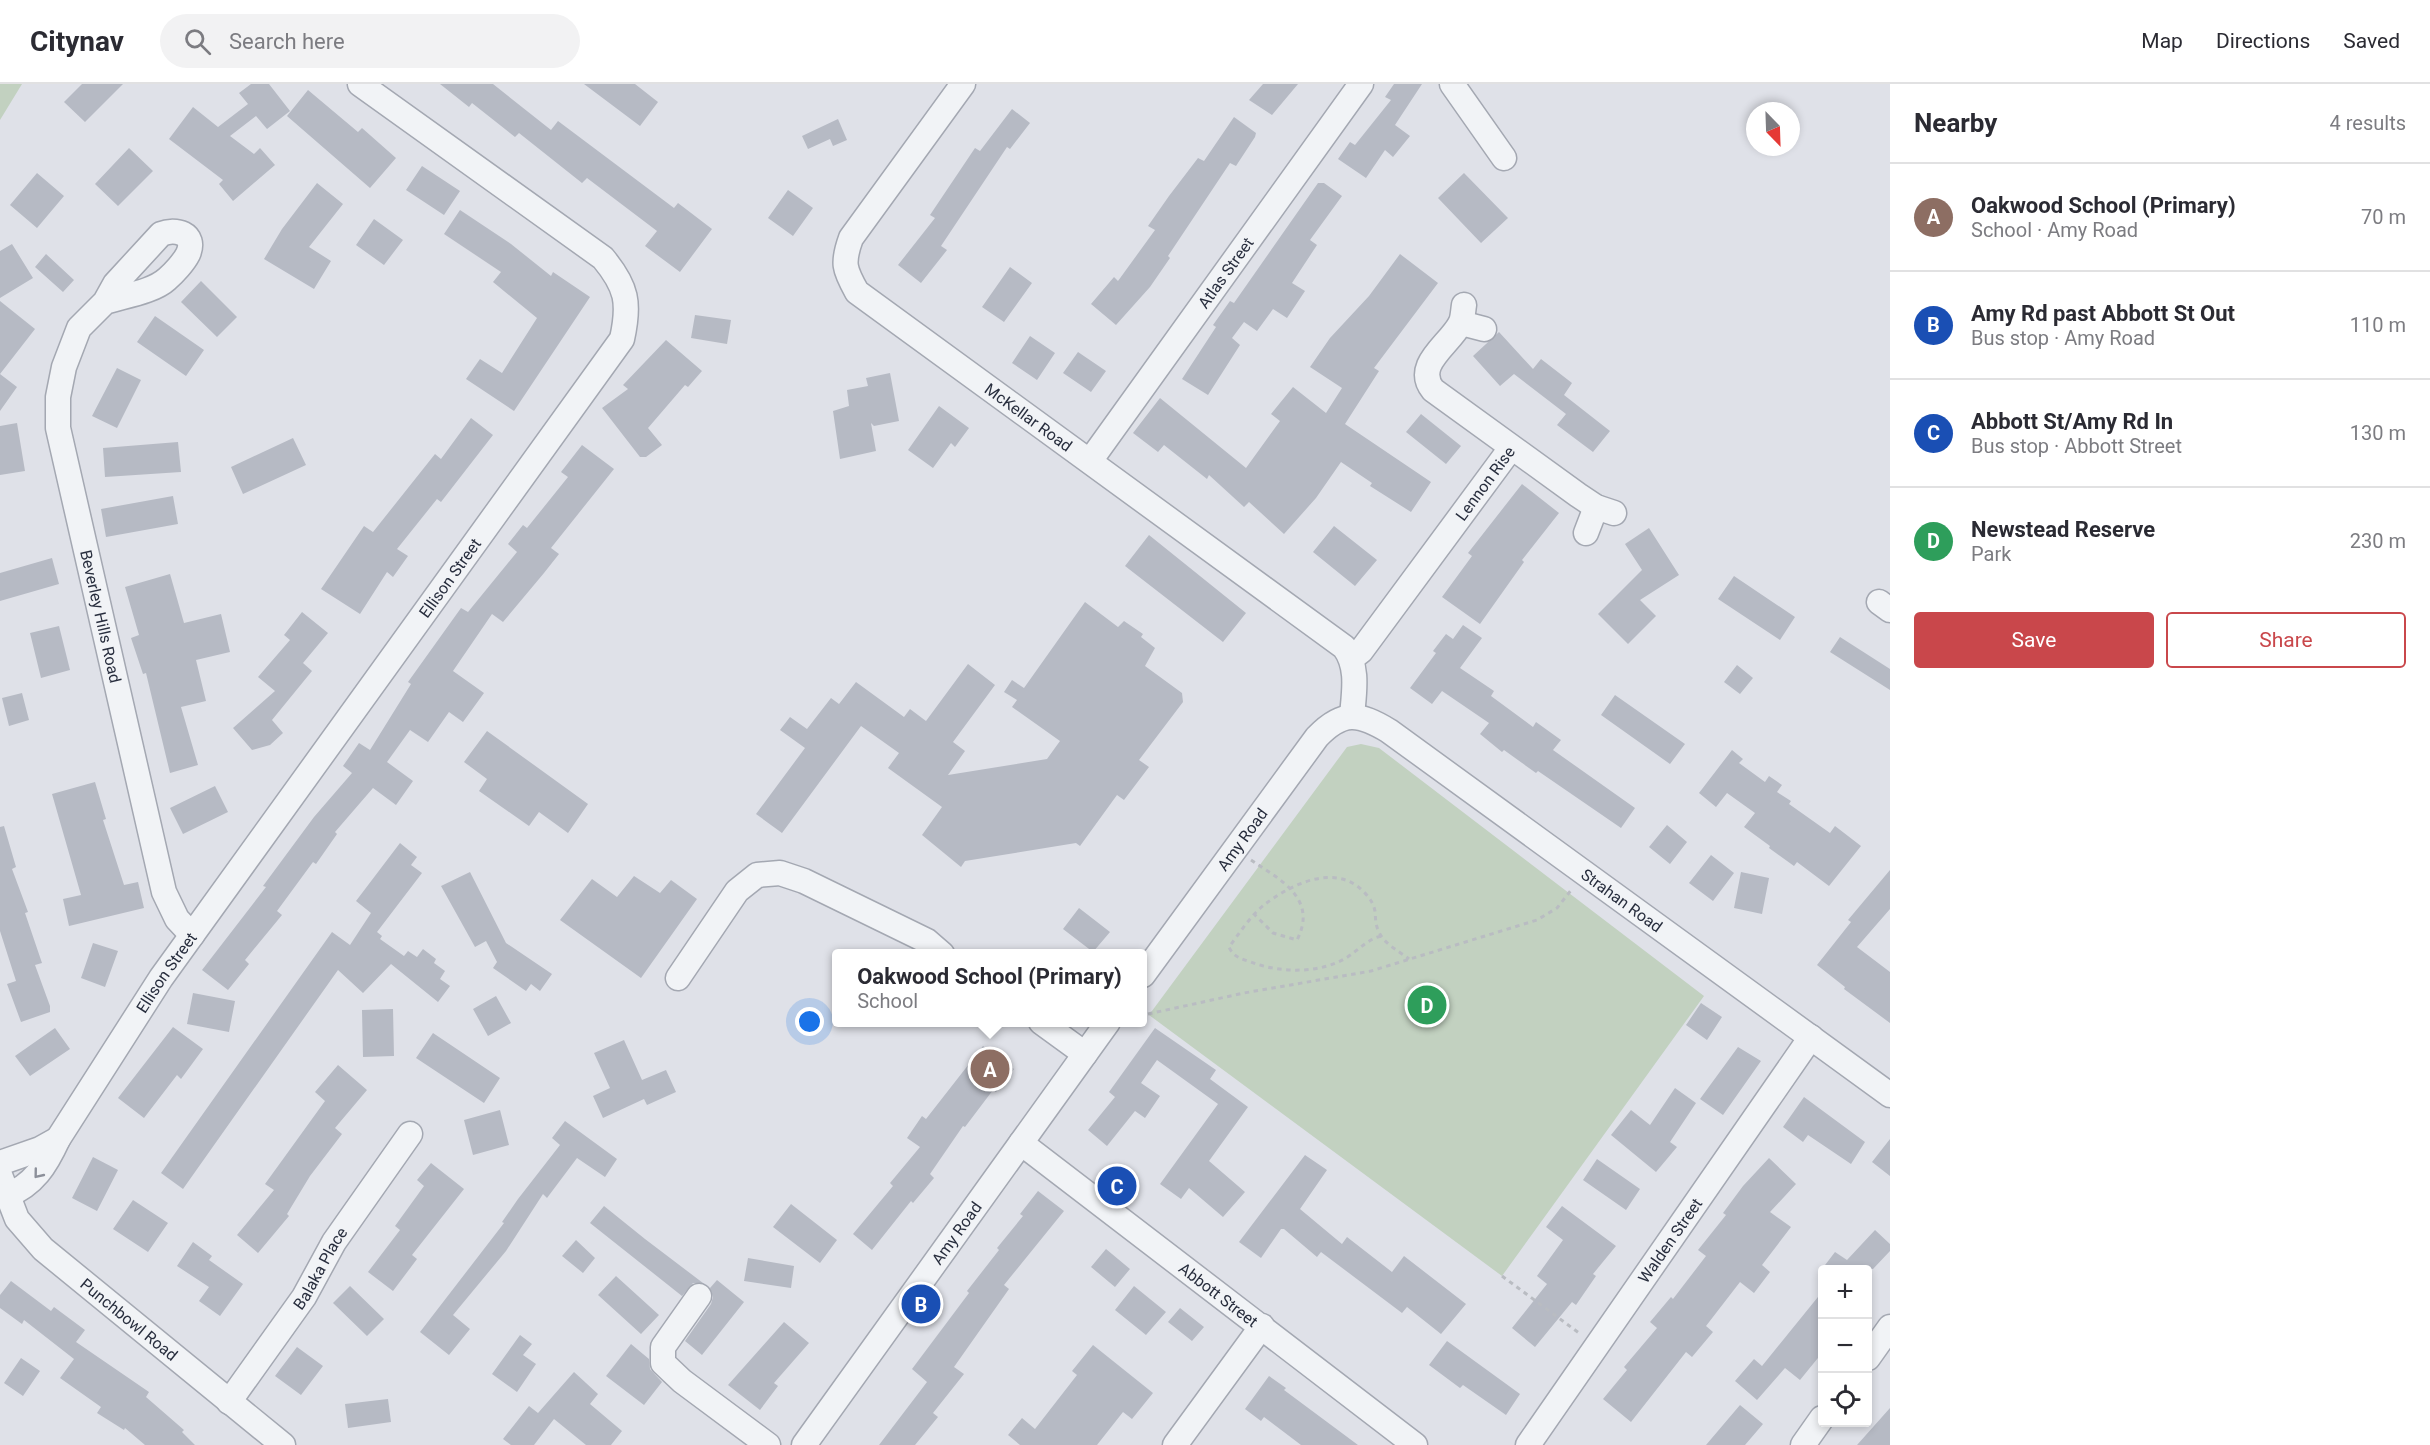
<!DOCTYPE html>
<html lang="en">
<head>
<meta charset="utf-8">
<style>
  :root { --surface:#fff; --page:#f2f2f3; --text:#2b2b33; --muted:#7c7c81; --line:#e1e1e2; --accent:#c9474b }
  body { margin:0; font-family:Roboto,sans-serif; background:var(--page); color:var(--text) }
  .controls { position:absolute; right:18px; bottom:18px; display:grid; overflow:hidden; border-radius:6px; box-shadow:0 3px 9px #0003 }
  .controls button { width:54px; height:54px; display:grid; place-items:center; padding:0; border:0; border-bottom:2px solid var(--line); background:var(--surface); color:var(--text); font:30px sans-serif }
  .compass { position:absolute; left:1746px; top:18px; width:54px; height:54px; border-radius:50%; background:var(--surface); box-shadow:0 3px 9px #0003; rotate:157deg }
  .you { position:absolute; left:810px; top:938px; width:21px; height:21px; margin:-15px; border:4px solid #fff; border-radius:50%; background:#1a73e8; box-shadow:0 0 0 9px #1a73e833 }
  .badge { display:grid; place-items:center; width:39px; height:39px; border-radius:50%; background:var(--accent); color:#fff; font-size:20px; font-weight:700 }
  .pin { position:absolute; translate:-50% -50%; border:3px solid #fff; box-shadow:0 2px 6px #0006 }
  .popup { position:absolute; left:832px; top:865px; width:315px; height:78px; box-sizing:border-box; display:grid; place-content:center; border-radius:6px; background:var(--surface); filter:drop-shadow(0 2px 4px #0005); font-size:20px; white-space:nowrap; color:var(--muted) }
  .popup b { font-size:22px; color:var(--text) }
  .popup::after { content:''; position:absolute; left:50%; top:100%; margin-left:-12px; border:12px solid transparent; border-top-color:var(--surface) }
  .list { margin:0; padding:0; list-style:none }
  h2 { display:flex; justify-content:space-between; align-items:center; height:78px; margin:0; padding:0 24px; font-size:26px }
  h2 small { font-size:20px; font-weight:400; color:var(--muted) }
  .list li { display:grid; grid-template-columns:39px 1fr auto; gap:18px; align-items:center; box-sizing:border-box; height:108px; padding:0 24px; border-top:2px solid var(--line) }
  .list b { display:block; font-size:22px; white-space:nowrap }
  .list p { margin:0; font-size:20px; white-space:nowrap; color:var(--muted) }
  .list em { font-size:20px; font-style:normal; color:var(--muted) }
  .actions { display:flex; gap:12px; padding:18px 24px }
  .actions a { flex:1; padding:14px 0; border:2px solid var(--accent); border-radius:6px; text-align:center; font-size:21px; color:var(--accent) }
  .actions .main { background:var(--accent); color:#fff }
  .icon { flex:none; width:33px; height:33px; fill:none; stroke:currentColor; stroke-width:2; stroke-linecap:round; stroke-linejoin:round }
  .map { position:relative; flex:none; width:1890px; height:1361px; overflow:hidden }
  header { display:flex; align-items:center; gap:36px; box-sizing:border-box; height:84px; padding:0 30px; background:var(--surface); border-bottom:2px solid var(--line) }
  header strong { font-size:28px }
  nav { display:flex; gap:33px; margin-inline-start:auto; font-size:21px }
  .search { width:420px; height:54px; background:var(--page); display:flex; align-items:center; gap:15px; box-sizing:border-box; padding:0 21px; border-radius:33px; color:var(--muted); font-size:22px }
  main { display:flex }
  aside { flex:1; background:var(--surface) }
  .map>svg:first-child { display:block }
</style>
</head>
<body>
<header>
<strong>Citynav</strong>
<div class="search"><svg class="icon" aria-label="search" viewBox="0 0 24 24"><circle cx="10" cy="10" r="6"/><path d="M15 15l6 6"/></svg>Search here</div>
<nav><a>Map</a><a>Directions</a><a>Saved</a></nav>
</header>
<main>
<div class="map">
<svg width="1890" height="1361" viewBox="0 0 1890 1361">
  <rect width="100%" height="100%" fill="#dfe1e8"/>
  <!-- green -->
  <path fill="#c2d1c0" d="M0,0H22L0,36Z
    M1361,660L1379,664L1704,912L1502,1192L1149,931L1347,663Z"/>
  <!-- building -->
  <path fill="#b6bac4" d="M82,0H123L85,38L64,18Z
    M251,0H269L290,27L267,45L256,32L230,52L254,70L260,64L275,81L233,117L219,100L223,96L169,55L193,23L218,43L248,20L239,9Z
    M440,0H493L551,46L558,37L674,124L678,119L712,145L680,188L645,162L657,147L587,94L582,99L519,49L515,53L472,19L469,23Z
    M584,0H635L658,18L640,42Z
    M1263,0H1298L1272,31L1249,16Z
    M1394,0H1422L1395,41L1410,52L1393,73L1385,66L1366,94L1338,75L1350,58L1355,61L1391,16L1385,13Z
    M308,6L358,48L362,44L396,74L370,104L287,32Z
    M1012,25L1030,39L1010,65L1007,63L941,162L947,166L921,199L898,181L935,134L930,131L975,64L980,67Z
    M1234,33L1256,49L1255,53L1236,82L1230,79L1168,172L1170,174L1150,203L1116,241L1091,220L1114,193L1118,197L1155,146L1148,142L1169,112L1198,74L1204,77Z
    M838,35L847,56L833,62L830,55L808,65L802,52Z
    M129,64L153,87L118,122L95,100Z
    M422,82L460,107L444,131L406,106Z
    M37,89L64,112L37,144L10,121Z
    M1464,89L1508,134L1481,159L1438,114Z
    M317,99L343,120L309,163L331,177L314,205L264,175L282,145Z
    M1318,99H1324L1342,112L1310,156L1317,161L1292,199L1305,207L1287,234L1273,225L1257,247L1244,238L1232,254L1240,261L1208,311L1182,295L1216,243L1213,241L1230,217L1234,219Z
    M788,106L813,124L793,152L768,134Z
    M460,126L511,160L551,192L553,188L590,213L514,327L466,295L480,275L502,289L537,234L493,198L501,188L444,150Z
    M374,135L403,156L384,181L356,161Z
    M12,160L33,194L0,214V167Z
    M46,170L74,196L63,208L35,183Z
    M1400,170L1438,199L1374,284L1379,287L1345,340L1431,398L1411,428L1370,402L1372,399L1341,378L1316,414L1284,450L1249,418L1244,423L1209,391L1207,395L1164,361L1158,368L1133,349L1160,314L1246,384L1280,337L1271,330L1293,303L1326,329L1342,304L1310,283L1330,254L1369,212Z
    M1010,183L1032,199L1004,238L982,223Z
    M201,197L237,233L217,253L181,218Z
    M0,217L35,245L0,290Z
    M695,231L731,236L727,260L691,254Z
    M155,232L204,266L186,292L137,258Z
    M1499,248L1533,285L1541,275L1572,299L1564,311L1610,347L1593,368L1557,341L1566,330L1514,290L1500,302L1473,272Z
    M1030,252L1055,269L1037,296L1012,279Z
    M666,256L702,287L688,303L685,301L648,344L662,361L646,373H640L602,324L628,305L623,301Z
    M1078,268L1106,287L1091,308L1063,289Z
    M117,284L141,296L117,344L92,332Z
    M890,289L899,337L874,342L871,339L876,367L840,375L833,327L849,322L847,306L868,302L866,294Z
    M0,290L17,303L0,327Z
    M939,322L969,344L955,363L951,359L933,384L908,366Z
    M1421,330L1461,362L1446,380L1406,348Z
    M471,334L493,351L441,418L437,415L397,465L408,472L393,493L387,488L360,530L321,505L364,442L373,448L435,370L441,375Z
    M17,339L25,387L0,391V342Z
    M293,354L306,381L243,410L231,383Z
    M178,358L181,388L105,393L103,364Z
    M582,361L614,385L551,464L559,470L544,489L503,538L492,530L453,587L484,609L463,638L449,628L428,658L410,646L387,678L413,697L396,721L373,704L335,748L337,750L316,780L313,778L277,827L282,831L245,876L249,880L228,906L202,886L266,803L263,802L314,733L352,689L343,682L359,659L370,666L411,600L408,598L461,524L468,528L517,468L508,460L523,441L527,444L568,393L561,388Z
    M1522,400L1559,429L1522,476L1524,478L1480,540L1442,513L1472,472L1468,469Z
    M173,412L178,440L106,453L101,425Z
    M1334,442L1377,476L1355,502L1313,468Z
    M1649,444L1679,491L1640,516L1656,532L1628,560L1598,530L1642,486L1625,460Z
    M1149,451L1246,529L1223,558L1125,482Z
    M52,474L59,500L0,517V489Z
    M170,490L184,539L221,530L230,568L196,576L206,617L181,623L198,681L170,689L146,589L143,590L131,554L139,551L125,503Z
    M1734,492L1795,533L1780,556L1718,515Z
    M1085,518L1118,543L1124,537L1143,550L1141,553L1155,564L1145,582L1182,609L1183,618L1139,676L1149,683L1124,716L1117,711L1080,762L1076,759L965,777L961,783L922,751L942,723L888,684L899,669L861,642L782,749L756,730L805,664L780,646L790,633L807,645L831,614L839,620L856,598L904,633L910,625L926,637L968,580L995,601L953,658L965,667L948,691L1047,675L1060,657L1012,623L1017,616L1004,608L1012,596L1024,604Z
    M302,528L328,549L303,579L312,587L272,636L283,649L270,661L252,666L233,644L275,607L258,593L290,556L284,551Z
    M1463,541L1482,554L1460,584L1494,607L1491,612L1533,643L1536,638L1561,656L1553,666L1635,724L1621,744L1538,687L1536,689L1504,666L1502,668L1480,650L1489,639L1442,607L1432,620L1410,604L1436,569L1433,567L1446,550L1453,555Z
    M59,542L70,586L41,594L30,549Z
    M1840,553L1890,585V606L1830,568Z
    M1737,581L1753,594L1740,610L1724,598Z
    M22,609L29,636L9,642L2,614Z
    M1615,611L1685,660L1670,680L1601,631Z
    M487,647L588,720L568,749L539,728L529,742L479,707L487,695L464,678Z
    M1732,666L1743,675L1739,679L1765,698L1769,692L1782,701L1777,708L1791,717L1789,720L1830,749L1835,742L1861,762L1829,802L1797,778L1794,782L1769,764L1770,762L1744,743L1755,729L1727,709L1716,723L1699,709Z
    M95,698L106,735L103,736L124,801L138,798L144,824L69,842L63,815L81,811L52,710Z
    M215,702L228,728L183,750L170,724Z
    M1667,741L1687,758L1670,780L1649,763Z
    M4,742L16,783L12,785L28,828L25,829L42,879L35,881L50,922V928L21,938L7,900L16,897L0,847V743Z
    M400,759L417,773L411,781L422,789L377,848L382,852L380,855L404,872L408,867L417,873L423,865L436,875L434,879L445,887L440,895L450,902L438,918L391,880L363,909L338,886L183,1105L161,1089L332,848L350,861L371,829L356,817Z
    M1711,771L1734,789L1713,817L1689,799Z
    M1890,786V825L1857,863L1890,888V939L1844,905L1845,903L1817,881L1851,838L1848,836Z
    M470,788L506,859L552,890L540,907L531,900L526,907L493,884L497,878L486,857L475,863L441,802Z
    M1741,788L1769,794L1762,830L1734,824Z
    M634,792L660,809L671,796L697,815L641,894L560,836L592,795L617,813Z
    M1079,824L1110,848L1093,868L1063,845Z
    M93,859L118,867L105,903L81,894Z
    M193,909L235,917L229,948L187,940Z
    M496,912L511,939L488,952L473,925Z
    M1701,919L1722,933L1707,956L1686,941Z
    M393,925L394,972L363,973L362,926Z
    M173,943L203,965L181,995L177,991L144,1034L118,1014Z
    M55,944L70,965L30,992L15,972Z
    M1155,944L1216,986L1210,995L1248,1023L1209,1077L1245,1108L1223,1133L1189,1104L1181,1115L1160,1100L1218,1020L1157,976L1141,999L1160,1012L1145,1034L1135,1027L1107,1062L1088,1046L1115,1013L1109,1008Z
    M433,949L500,994L484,1019L416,974Z
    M624,956L642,996L666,986L676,1008L647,1021L644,1015L603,1034L593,1012L610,1004L594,969Z
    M983,962L1014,985L996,1008L993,1006L965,1043L963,1042L930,1090L934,1094L913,1119L911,1117L872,1166L853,1150L893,1102L890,1099L920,1063L907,1054L922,1032L926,1035Z
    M1738,963L1761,977L1723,1031L1700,1015Z
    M338,981L367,1006L335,1044L342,1050L310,1092L287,1130L289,1132L258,1169L237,1151L274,1106L265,1100L325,1017L315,1008Z
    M1675,1004L1696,1019L1670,1058L1677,1063L1656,1088L1611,1051L1631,1026L1650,1041Z
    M1804,1013L1865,1058L1851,1080L1808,1051L1803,1058L1783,1043Z
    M500,1026L509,1061L473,1071L464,1036Z
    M565,1037L617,1075L605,1093L577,1074L547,1114L543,1110L506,1167L453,1231L470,1245L449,1271L420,1248L504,1139L502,1138L518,1115L560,1061L552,1054Z
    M1890,1055V1092L1872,1078Z
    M1305,1071L1327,1086L1300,1125L1342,1160L1347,1153L1392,1188L1404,1172L1466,1220L1441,1250L1407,1223L1402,1229L1321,1168L1317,1173L1284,1145H1281L1261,1174L1239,1158Z
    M93,1073L118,1086L97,1127L72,1114Z
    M1769,1074L1796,1100L1770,1128L1791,1143L1762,1181L1770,1188L1754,1209L1740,1198L1706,1242L1713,1248L1692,1273L1686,1268L1631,1338L1603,1315L1627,1286L1624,1283L1657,1244L1650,1238L1671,1213L1673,1215L1706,1172L1698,1166L1726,1131L1723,1129L1743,1102Z
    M1597,1075L1640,1105L1626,1126L1583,1096Z
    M431,1079L464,1105L412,1171L417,1175L393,1207L368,1188L400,1146L395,1142L424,1102L417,1096Z
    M1038,1107L1064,1127L1004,1201L1009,1205L954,1283L964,1290L933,1329L938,1333L915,1361H879L927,1298L912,1285L969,1209L967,1207L999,1166L997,1164L1023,1132L1020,1130Z
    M133,1116L168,1139L148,1168L113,1145Z
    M791,1120L837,1156L820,1179L773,1143Z
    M604,1122L645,1155L703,1199H693L682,1212L590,1139Z
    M1562,1122L1616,1162L1593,1190L1596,1192L1576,1221L1572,1218L1535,1263L1512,1244L1547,1200L1537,1192L1563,1156L1546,1143Z
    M1875,1146L1890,1160V1167L1873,1185H1822L1835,1168L1847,1176Z
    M576,1156L595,1174L583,1189L562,1172Z
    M193,1158L212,1172L209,1176L243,1200L220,1232L199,1217L209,1203L177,1182Z
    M1106,1165L1130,1185L1115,1203L1091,1183Z
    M748,1174L794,1182L791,1204L744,1197Z
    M616,1192L659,1231L641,1250L598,1211Z
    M717,1196L744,1218L702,1271L685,1257L711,1220L713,1213L710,1204Z
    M11,1197L51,1227L54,1223L85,1246L76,1258L149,1308L146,1313L184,1346L182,1348L195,1361H145L125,1344L124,1346L97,1329L101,1323L60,1294L74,1275L24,1236L22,1240L0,1224V1211Z
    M350,1202L384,1235L367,1252L333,1219Z
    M1134,1202L1166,1228L1146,1251L1115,1226Z
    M1822,1208V1269L1800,1296L1785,1284L1757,1316L1735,1297L1754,1275L1762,1282Z
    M1180,1224L1204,1243L1192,1257L1168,1238Z
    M784,1238L809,1259L774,1299L778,1302L760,1326L728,1301Z
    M520,1251L532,1260L523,1271L536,1280L517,1308L492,1290Z
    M1447,1257L1520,1310L1506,1331L1463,1301L1460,1304L1429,1281Z
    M631,1260L649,1275L650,1285L662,1298L644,1321L606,1292Z
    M1093,1261L1153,1309L1132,1335L1123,1328L1097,1361H1020L1008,1351L1022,1334L1035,1345L1077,1291L1072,1287Z
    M297,1263L323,1282L301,1311L275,1292Z
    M21,1274L40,1287L23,1312L4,1299Z
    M574,1288L598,1310L590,1320L622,1347L611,1361H586L554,1335L534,1361H511L503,1355L529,1322L538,1329Z
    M1269,1292L1286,1304L1284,1306L1358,1361H1301L1264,1333L1261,1337L1245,1325Z
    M388,1315L391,1338L348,1344L345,1320Z
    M1740,1321L1763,1340L1745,1361H1706Z
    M1890,1324V1361H1857Z"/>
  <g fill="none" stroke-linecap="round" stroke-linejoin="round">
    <!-- minor casing -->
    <g stroke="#a4a8b2" stroke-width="27">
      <g id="minor">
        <path id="s1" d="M963,0L851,154C842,179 844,185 857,208L1344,563C1359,583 1354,608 1352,632"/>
        <path d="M1452,0L1504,74"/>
        <path id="s2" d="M105,218C123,212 153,208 167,195C174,189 184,178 188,170C197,149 175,144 161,150L115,200L105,218L79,244L64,283L58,313V344L164,808L177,835L192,851"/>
        <path d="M1464,221C1463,227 1463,235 1460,240C1449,261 1413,281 1433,306L1578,411L1596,423L1614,429"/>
        <path d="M1461,239L1484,245"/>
        <path id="s3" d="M1090,377L1361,0"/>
        <path d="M1586,449L1596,423"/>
        <path d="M1879,518L1890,526"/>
        <path id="s4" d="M1352,574L1361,567L1511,364"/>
        <path id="s5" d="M1143,891L1317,653C1343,626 1359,629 1389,647L1890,1011"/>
        <path d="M678,894L737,807L757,791L780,789L804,797L927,857L942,870"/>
        <path d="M1041,938L1085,970"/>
        <path id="s6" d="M1021,1059L1415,1361"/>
        <path d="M0,1079L40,1065L58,1055"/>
        <path id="s7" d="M0,1091L17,1135L43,1165L283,1361"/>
        <path id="s8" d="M6,1112C34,1101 46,1081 58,1055L161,894L622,255C630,219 627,203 603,174L360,0"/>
        <path d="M699,1212L663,1263V1279L682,1297L768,1361"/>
        <path d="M1868,1274L1890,1243"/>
        <path id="s9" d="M229,1318L304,1213L334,1158L410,1050"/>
        <path id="s10" d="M804,1361L1108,938"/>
        <path d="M1175,1361L1262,1242"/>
        <path id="s11" d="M1528,1361L1811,953"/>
        <path d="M1803,1361L1822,1334"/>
      </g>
    </g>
    <!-- path -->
    <path stroke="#b9bcc2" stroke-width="3" stroke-dasharray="4.5 4.5" stroke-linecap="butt" d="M1251,776C1281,796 1318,815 1297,856L1273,849L1255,831
      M1381,852C1366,856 1359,866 1346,874C1319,890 1279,889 1251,878C1242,875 1233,873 1229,863C1239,850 1251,831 1264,821C1291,800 1335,779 1363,807C1382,826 1371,832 1379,848C1384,860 1399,867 1409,875
      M1148,930L1244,909L1371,887L1537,836L1557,824L1572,805
      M1502,1192L1579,1249"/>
    <!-- minor -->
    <use href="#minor" stroke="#f1f3f6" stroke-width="24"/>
  </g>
  <!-- one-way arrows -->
  <defs><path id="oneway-chevron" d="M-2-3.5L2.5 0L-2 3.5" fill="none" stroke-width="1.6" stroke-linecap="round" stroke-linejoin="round" transform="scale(1.5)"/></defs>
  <use stroke="#8c909a" href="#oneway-chevron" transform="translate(38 1090) rotate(129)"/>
  <g text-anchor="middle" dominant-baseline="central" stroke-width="4.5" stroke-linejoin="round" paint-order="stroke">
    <!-- street labels -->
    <g font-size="16" fill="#282e3e" stroke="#eef0f5">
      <text stroke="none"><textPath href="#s3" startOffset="232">Atlas Street</textPath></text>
      <text stroke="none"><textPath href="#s1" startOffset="460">McKellar Road</textPath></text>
      <text stroke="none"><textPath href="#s4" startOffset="220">Lennon Rise</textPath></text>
      <text stroke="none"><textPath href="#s8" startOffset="764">Ellison Street</textPath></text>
      <text stroke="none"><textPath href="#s2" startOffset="567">Beverley Hills Road</textPath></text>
      <text stroke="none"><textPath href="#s5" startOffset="168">Amy Road</textPath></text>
      <text stroke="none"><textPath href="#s5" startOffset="664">Strahan Road</textPath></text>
      <text stroke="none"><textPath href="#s8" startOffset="278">Ellison Street</textPath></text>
      <text stroke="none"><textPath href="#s10" startOffset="261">Amy Road</textPath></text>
      <text stroke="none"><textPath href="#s11" startOffset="249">Walden Street</textPath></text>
      <text stroke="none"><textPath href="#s9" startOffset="162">Balaka Place</textPath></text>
      <text stroke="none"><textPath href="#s6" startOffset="249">Abbott Street</textPath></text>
      <text stroke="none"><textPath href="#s7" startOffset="198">Punchbowl Road</textPath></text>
    </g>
  </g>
</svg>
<div class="controls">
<button>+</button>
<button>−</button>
<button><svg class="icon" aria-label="locate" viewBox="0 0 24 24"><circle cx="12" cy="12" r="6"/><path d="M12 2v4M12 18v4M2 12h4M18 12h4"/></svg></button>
</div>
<svg class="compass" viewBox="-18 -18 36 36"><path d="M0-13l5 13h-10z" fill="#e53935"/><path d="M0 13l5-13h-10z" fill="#7c7c81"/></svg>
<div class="you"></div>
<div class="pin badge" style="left:990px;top:985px;background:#8d6e63">A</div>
<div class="popup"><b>Oakwood School (Primary)</b>School</div>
<div class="pin badge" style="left:921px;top:1220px;background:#1a4fb4">B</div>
<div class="pin badge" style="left:1117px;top:1102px;background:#1a4fb4">C</div>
<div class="pin badge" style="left:1427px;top:921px;background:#2e9e5b">D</div>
</div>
<aside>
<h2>Nearby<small>4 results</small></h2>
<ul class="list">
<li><span class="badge" style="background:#8d6e63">A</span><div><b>Oakwood School (Primary)</b><p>School · Amy Road</p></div><em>70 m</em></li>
<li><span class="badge" style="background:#1a4fb4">B</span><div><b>Amy Rd past Abbott St Out</b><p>Bus stop · Amy Road</p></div><em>110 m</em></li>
<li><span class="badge" style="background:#1a4fb4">C</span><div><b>Abbott St/Amy Rd In</b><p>Bus stop · Abbott Street</p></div><em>130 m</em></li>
<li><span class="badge" style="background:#2e9e5b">D</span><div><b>Newstead Reserve</b><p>Park</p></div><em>230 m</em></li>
</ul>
<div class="actions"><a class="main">Save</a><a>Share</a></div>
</aside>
</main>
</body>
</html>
